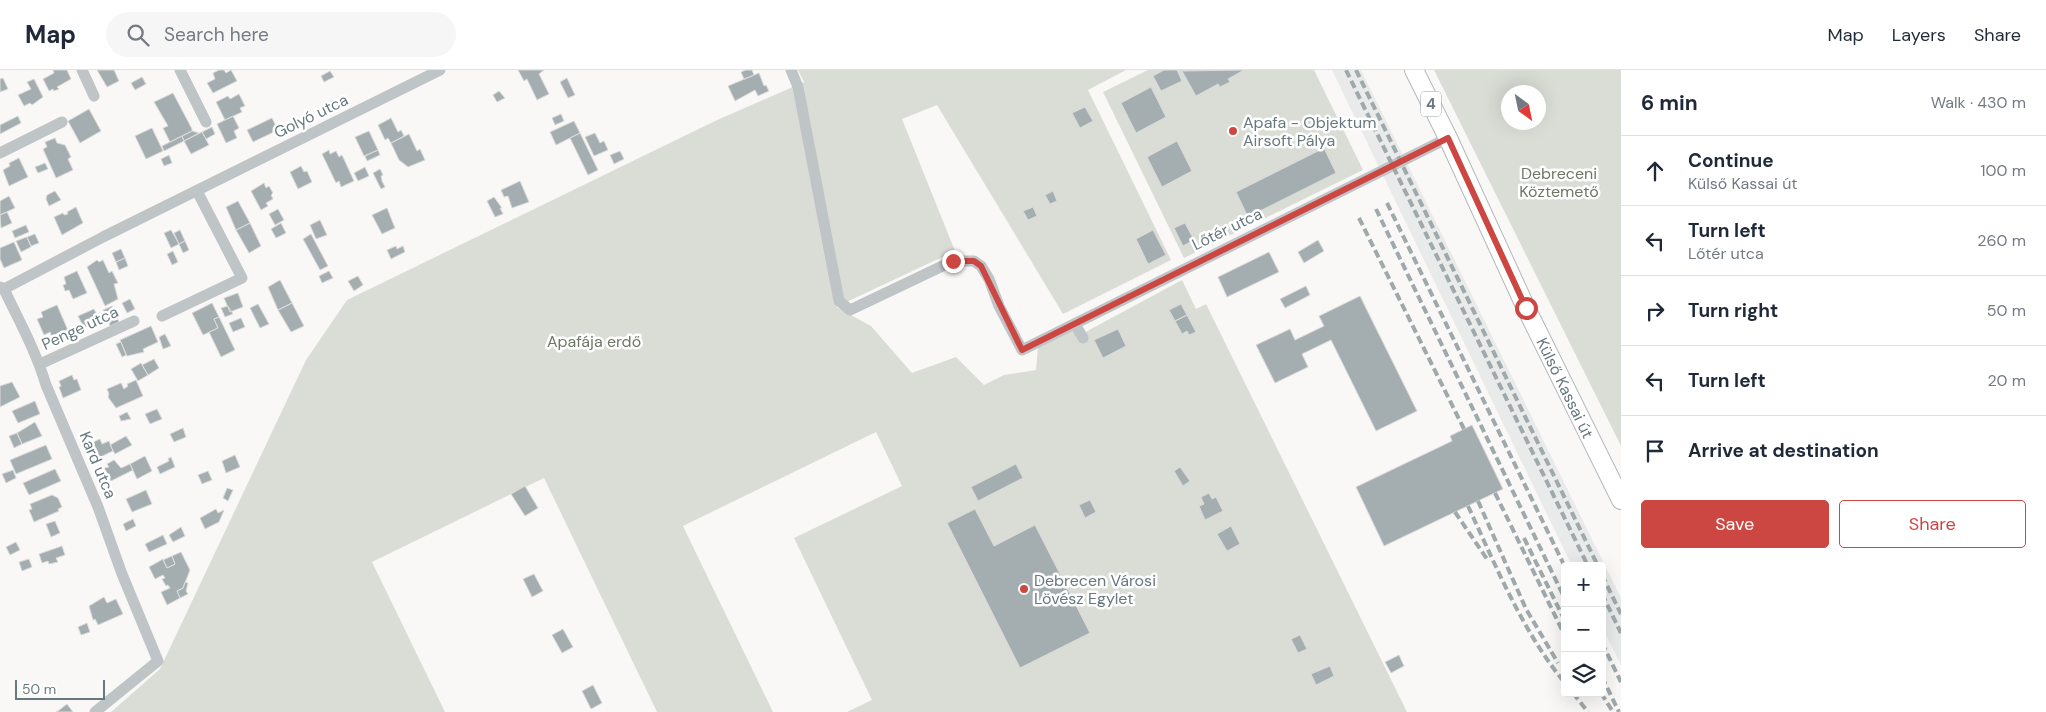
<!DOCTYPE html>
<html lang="en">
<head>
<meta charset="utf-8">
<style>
  :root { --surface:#fff; --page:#f6f6f7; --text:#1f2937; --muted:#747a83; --line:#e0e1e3; --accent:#cd4742 }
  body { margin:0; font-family:"DM Sans",sans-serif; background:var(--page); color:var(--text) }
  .controls { position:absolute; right:15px; bottom:15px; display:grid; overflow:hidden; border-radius:5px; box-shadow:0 5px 20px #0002 }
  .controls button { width:45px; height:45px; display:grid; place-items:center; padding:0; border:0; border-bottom:1px solid var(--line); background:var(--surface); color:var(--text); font:25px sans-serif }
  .compass { position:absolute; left:1501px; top:15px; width:45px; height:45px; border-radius:50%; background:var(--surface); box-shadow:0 5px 20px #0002; rotate:147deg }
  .scale { position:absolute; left:15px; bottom:12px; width:90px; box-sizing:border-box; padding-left:5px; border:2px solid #67797e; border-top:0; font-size:14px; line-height:18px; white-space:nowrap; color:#67797e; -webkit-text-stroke:4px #fff; paint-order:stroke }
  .stop { position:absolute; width:15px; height:15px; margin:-11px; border:4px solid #cd4742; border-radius:50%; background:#fff }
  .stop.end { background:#cd4742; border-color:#fff; box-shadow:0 1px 5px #0008 }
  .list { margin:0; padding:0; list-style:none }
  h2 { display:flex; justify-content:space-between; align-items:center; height:65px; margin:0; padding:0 20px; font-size:21px }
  h2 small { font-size:16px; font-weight:400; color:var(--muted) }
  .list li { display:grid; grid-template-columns:32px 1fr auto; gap:15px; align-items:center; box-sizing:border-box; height:70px; padding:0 20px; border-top:1px solid var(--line) }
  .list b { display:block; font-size:19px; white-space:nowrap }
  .list p { margin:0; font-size:16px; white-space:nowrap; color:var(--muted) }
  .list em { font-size:16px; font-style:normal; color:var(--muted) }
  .actions { display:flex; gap:10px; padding:15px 20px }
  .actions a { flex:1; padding:11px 0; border:1px solid var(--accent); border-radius:5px; text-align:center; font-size:18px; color:var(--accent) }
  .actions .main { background:var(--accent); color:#fff }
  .icon { flex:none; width:28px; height:28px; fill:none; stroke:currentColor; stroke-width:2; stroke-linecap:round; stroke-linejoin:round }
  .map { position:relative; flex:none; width:1621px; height:642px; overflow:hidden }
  header { display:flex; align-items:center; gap:30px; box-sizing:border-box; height:70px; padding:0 25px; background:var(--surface); border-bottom:1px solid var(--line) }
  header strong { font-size:24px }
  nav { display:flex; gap:28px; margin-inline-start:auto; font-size:18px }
  .search { width:350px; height:45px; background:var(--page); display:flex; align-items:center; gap:12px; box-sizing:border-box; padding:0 18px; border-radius:28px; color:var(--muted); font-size:19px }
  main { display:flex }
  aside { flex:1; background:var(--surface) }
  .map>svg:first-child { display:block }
</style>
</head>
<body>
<header>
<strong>Map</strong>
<div class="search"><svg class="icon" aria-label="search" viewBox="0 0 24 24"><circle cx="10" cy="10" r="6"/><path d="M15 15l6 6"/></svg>Search here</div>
<nav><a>Map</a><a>Layers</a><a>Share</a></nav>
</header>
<main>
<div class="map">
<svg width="1621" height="642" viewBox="0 0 1621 642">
  <rect width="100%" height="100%" fill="#f9f8f7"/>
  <!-- built -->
  <path fill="#e9eaea" d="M1332,0H1361L1621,528V595L1602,557V496H1572Z"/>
  <!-- green -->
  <path fill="#daddd6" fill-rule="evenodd" d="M798,0H1126L1088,20L1171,190L1063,244L937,35L902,49L955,181L836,237L871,256L912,303L956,287L984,315L1004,305L1036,300L1038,277L1073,259L1078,266L1182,210L1196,239L1206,234L1407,642H847L872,630L794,468L902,416L876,362L683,456L773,642H657L544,408L372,492L445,642H111L160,599L306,290L347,230L715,51L804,12Z
    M1148,0H1314L1363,100L1184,188L1103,22Z
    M1434,0H1621V376ZM1508,22H1538V52H1508Z"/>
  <!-- building -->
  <path fill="#a4aeb1" stroke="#dadad9" d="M53,0H67L71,9L57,17L59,19L54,21L53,19L49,21L43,9L54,3Z
    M97,0H114L119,11L107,17Z
    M219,0H224L226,3L231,0L237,11L213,23L207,13L215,9L213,3Z
    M518,0H544L539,4L549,24L537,30L527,9L524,11Z
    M746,0H752L754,5L744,9L741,2Z
    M1164,0H1177L1182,11L1161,21L1153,6Z
    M1244,0L1228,9L1230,12L1220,17L1218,14L1196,26L1182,1Z
    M330,1L334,7L324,12L321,6Z
    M759,3L764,16L766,15L769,21L758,26L755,20L735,31L728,16Z
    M142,7L146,14L135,20L131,13Z
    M3,8L8,19L0,22V9Z
    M567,8L575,25L568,28L560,12Z
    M34,9L43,27L32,35L30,33L24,36L18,25L31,19L27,12Z
    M1151,17L1166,47L1136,63L1121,33Z
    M499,21L505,28L497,32L493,25Z
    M173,23L192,59V61L170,72L163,58L168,56L154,32Z
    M239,24L245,36L240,38L242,42L225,50L216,32L228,26L230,29Z
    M1085,37L1093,51L1080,58L1072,43Z
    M89,39L101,61L80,73L68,51Z
    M561,44L564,51L555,55L552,48Z
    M18,46L21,53L0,64V55Z
    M233,46L239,58L234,61L237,68L226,73L217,54Z
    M272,48L278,60L253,72L247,60Z
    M391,48L398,62L401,60L404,66L391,73L388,68L385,70L378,55Z
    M574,51L580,63L556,75L550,62Z
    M212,57L215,64L206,69L202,62Z
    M152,58L163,81L146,89L135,66Z
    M192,61L199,63L184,71L182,66Z
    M369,61L378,80L364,86L355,67Z
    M202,62L209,75L191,84L184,71Z
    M580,63L598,100L588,105L570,68Z
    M595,63L600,73L604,71L608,80L594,86L585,67Z
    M409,64L417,81L420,79L425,90L408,97L399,90L391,73Z
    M182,66L184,71L164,81L162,76Z
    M55,68L57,73L65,75L71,87L68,89L73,100L56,108L43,79L47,77L45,72Z
    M1177,71L1192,101L1162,117L1147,87Z
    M1324,78L1336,103L1248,147L1236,122Z
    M329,80L330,84L336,81L339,87L342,85L354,111L341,117L339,111L336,113L322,84Z
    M378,80L380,85L367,91L365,86Z
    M620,81L624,89L614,94L610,85Z
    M169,85L172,93L164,96L161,89Z
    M19,88L28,107L9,116L3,100L10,96L9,93Z
    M45,93L48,99L38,103L35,97Z
    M301,96L304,102L307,101L312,112L298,119L290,102Z
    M365,97L369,106L358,111L354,103Z
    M380,99L383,105L381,106L382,111L385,117L381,119L373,103Z
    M520,111L529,132L512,138L508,126L504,127L501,120Z
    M264,113L266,118L269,116L273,123L271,125L273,129L266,133L268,136L261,140L251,121Z
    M55,121L61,130L49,136L46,129L47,125Z
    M1053,121L1057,131L1050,134L1045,125Z
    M9,126L15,138L0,145V131Z
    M494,127L502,138H500L503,144L495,147L487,131Z
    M238,131L250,153L236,160L226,137Z
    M76,137L83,153L62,165L54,147L63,143L64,145L68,144L67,142Z
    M1033,137L1037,146L1028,150L1023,141Z
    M387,138L395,158L382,164L372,145Z
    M278,139L284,150L275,155L269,144Z
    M7,142L12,153L1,158L0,145Z
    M320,150L327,165L316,169L310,155Z
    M250,153L261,176L249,183L236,160Z
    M281,153L286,163L276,168L271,159Z
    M1185,153L1194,170L1183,176L1174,158Z
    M26,155L29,162L15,168L12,161Z
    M171,160L179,174L171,178L164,163Z
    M180,160L185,171L179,174L174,163Z
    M1153,160L1166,185L1148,194L1136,169Z
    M35,164L39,173L31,176L27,167Z
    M311,164L328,196L320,200L303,169Z
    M27,167L31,177L21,182L16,171Z
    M1318,170L1324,181L1304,193L1298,182Z
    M185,171L189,180L183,183L179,174Z
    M14,172L22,190L4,198L0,189V178Z
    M396,176L397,179L403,176L405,182L391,189L387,180Z
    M121,179L125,188L116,192L112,183Z
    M173,181L178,192L172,195L167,184Z
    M1269,182L1279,202L1227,227L1218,207Z
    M125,188L128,196L119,200L116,192Z
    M97,190L99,192L103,190L109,203L112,201L118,213L114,214L118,229L105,236L87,197Z
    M77,201L87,223L73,229L69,220L65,221L63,215L66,214L64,207Z
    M329,201L333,208L322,213L319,206Z
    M358,206L363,215L354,221L348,211Z
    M280,210L292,233L278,240L268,217Z
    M1306,216L1310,225L1285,238L1280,229Z
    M238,223L243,237L230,242L224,228Z
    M1360,226L1417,341L1376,361L1331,270L1302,284L1308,297L1275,313L1256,275L1290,259L1295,270L1324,256L1319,246Z
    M130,229L135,239L127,243L122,233Z
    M212,233L219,247L214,249L218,258L203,265L192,243Z
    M292,233L304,256L291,262L278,240Z
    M258,234L269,254L260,258L250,238Z
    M1181,234L1187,245L1175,251L1169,240Z
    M57,235L70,265L54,272L50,262L44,265L37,249L43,247L41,242Z
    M112,236L115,244L111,245L113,249L117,248L119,252L110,256L103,240Z
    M228,236L233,244L225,247L221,238Z
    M94,239L100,251L84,258L78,246Z
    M1187,245L1196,262L1189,265L1187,261L1182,264L1175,251Z
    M219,247L235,280L221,287L209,262L218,258L214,249Z
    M241,248L245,257L233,262L229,253Z
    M151,256L158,272L143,279L144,282L127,286L120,270Z
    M1118,259L1126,276L1103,288L1094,270Z
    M165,264L171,276L163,279L159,267Z
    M121,272L126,285L122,287L116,274Z
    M154,289L159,298L148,305L142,295Z
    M141,293L148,305L138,311L131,299Z
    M72,305L74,310L77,309L81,320L63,328L59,317L61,316L59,311Z
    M136,310L143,326L116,338L108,327L109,324L107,319L121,313L124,319L128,316L127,314Z
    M12,312L20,327L0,337V316Z
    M35,331L40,344L18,353L12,341Z
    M157,339L162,349L150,354L145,344Z
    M127,342L131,349L121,351L119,346Z
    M35,352L42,366L22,374L17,363Z
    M1472,355L1503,419L1384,476L1356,417L1452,371L1450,366Z
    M183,358L186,367L174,372L170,364Z
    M17,363L22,374L14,378L9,366Z
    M126,366L132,375L115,384L110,375Z
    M100,369L102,374L109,371L113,381L98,388L91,373Z
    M46,375L52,389L16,404L10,390Z
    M235,385L240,397L226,403L222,391Z
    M145,386L152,401L137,409L130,394Z
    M171,387L175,397L160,404L157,397L169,391L168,389Z
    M114,390L121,398L130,394L133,400L111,411L104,398L109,397L107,394Z
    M1016,394L1023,408L978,431L971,417Z
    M1180,397L1190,411L1183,416L1174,401Z
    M55,399L61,411L29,425L23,413Z
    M13,400L16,408L6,413L2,404Z
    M208,401L212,410L202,414L198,405Z
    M525,416L538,438L525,446L511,424Z
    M227,418L233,420L228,431L223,428Z
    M146,420L152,434L132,442L126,429Z
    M1209,423L1212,429L1216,427L1223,441L1205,450L1199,436L1204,434L1201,427Z
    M52,425L58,428L62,437L58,439L59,441L34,452L29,440L32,439L30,434Z
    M1090,430L1096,442L1085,448L1079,435Z
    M216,439L218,443L224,440L219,452L205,459L200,448Z
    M975,439L994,476L1035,455L1090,563L1020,598L947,453Z
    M133,449L136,456L126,461L123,454Z
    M55,451L60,463L51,467L46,454Z
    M1231,456L1240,474L1227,481L1217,464Z
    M181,457L185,466L173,472L169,465Z
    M163,465L167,474L149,482L145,474Z
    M16,472L20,480L10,485L6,477Z
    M62,476L65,485L56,488L58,492L49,494L48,491L42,493L39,484Z
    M181,482L190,500L183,518L177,521L180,528L167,535L161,522L170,518L168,515L166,516L162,509L165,508L163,505L155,509L149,497L163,489L167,498L175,494L172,486Z
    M172,486L175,494L167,498L163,490Z
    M29,489L32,497L22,501L19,492Z
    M534,504L543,521L532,527L523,509Z
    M185,512L188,513L186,521L188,524L180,528L177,521L183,518Z
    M104,527L107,533L116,529L123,544L98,555L95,549L93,550L89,536Z
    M87,553L90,562L81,565L78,557Z
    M563,559L573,577L562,583L552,565Z
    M1300,565L1307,579L1298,583L1291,569Z
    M1399,585L1404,596L1391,603L1385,592Z
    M1330,596L1334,606L1316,615L1311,604Z
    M593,615L602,633L591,639L582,621Z
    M67,634L73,642H56L58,641Z"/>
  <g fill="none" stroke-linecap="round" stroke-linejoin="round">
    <!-- primary casing -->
    <g stroke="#b3b8ba" stroke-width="20">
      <path id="primary" d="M1414,0L1448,68L1526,238L1621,430"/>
    </g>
    <!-- minor -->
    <path stroke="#bfc4c6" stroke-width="11" d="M82,0L94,26
      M180,0L206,52
      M791,0L798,17L839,231L850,240L953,191H974L981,196L989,209L999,236L1022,280L1448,68
      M0,83L62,52
      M0,217L4,219C19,251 36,281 46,315L98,437L122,504L158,591L95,642
      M4,219L103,167L440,0
      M162,246L242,208L197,121
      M1075,254L1083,268
      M40,294L134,251"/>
    <!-- primary -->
    <use href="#primary" stroke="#fff" stroke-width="18"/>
    <!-- rail -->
    <path stroke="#9fa8aa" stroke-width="4" stroke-dasharray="8 4" stroke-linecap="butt" d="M1346,0L1588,496
      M1356,0L1598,496
      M1387,133L1565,497
      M1376,139L1565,529
      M1359,148L1464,359
      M1495,423L1565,566
      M1478,431L1526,539L1558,593
      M1468,436C1496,496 1522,561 1565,613
      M1455,442L1487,489
      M1524,468L1565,551
      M1602,505L1621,544
      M1602,524L1621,563
      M1602,573L1621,612
      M1602,607L1619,642
      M1573,623L1588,642
      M1601,623L1613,642"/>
  </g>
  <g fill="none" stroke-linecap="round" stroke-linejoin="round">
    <!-- route -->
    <path stroke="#cd4742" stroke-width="6" d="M953,191H974L981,196L1022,280L1448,68L1526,238"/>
  </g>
  <!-- markers -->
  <g fill="#cd4742" stroke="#fff" stroke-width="2">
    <circle cx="1233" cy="61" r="5"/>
    <circle cx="1024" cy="519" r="5"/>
  </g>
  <g text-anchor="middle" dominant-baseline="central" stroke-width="5" stroke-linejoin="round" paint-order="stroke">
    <!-- shield labels -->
    <rect fill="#fff" stroke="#95a1a5" stroke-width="1" x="1421" y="21.5" width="20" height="25" rx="4"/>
    <g font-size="15" font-weight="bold" fill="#67797e">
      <text x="1431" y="34">4</text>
    </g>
    <!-- street labels -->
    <g font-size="16" fill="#67797e" stroke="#fff">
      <text transform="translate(311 46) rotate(-26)">Golyó utca</text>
      <text transform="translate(1227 159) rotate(-26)">Lőtér utca</text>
      <text transform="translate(80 258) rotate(-25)">Penge utca</text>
      <text transform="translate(1565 318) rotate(64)">Külső Kassai út</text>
      <text transform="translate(98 395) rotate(67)">Kard utca</text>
    </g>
    <!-- poi labels -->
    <g font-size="16" fill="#67797e" stroke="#fff" text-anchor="start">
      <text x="1243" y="52">Apafa - Objektum<tspan x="1243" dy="18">Airsoft Pálya</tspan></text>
      <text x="1034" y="510">Debrecen Városi<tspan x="1034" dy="18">Lövész Egylet</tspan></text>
    </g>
    <!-- park labels -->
    <g font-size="16" fill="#6c7766" stroke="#fff">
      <text x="1559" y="103">Debreceni<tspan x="1559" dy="18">Köztemető</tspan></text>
      <text x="594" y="271">Apafája erdő</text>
    </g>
  </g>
</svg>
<div class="controls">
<button>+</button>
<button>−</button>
<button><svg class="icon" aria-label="layers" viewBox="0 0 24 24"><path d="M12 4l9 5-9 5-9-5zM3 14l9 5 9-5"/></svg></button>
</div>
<svg class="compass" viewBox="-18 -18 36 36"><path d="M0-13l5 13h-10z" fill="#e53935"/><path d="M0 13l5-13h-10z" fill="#747a83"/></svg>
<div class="scale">50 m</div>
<div class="stop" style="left:1526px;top:238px"></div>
<div class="stop end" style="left:953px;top:191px"></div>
</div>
<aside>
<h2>6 min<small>Walk · 430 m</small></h2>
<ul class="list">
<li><svg class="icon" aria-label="ahead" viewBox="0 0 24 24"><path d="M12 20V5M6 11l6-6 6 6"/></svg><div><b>Continue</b><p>Külső Kassai út</p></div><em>100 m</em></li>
<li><svg class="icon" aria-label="left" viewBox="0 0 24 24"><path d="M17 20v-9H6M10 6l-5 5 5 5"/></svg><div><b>Turn left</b><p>Lőtér utca</p></div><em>260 m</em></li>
<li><svg class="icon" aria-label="right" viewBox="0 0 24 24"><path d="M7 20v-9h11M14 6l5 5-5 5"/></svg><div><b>Turn right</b></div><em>50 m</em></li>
<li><svg class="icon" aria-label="left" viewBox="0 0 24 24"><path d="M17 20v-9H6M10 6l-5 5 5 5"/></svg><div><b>Turn left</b></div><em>20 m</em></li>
<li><svg class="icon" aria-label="arrive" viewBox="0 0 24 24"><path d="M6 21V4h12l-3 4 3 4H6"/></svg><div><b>Arrive at destination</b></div></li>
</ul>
<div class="actions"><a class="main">Save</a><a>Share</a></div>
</aside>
</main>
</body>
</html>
